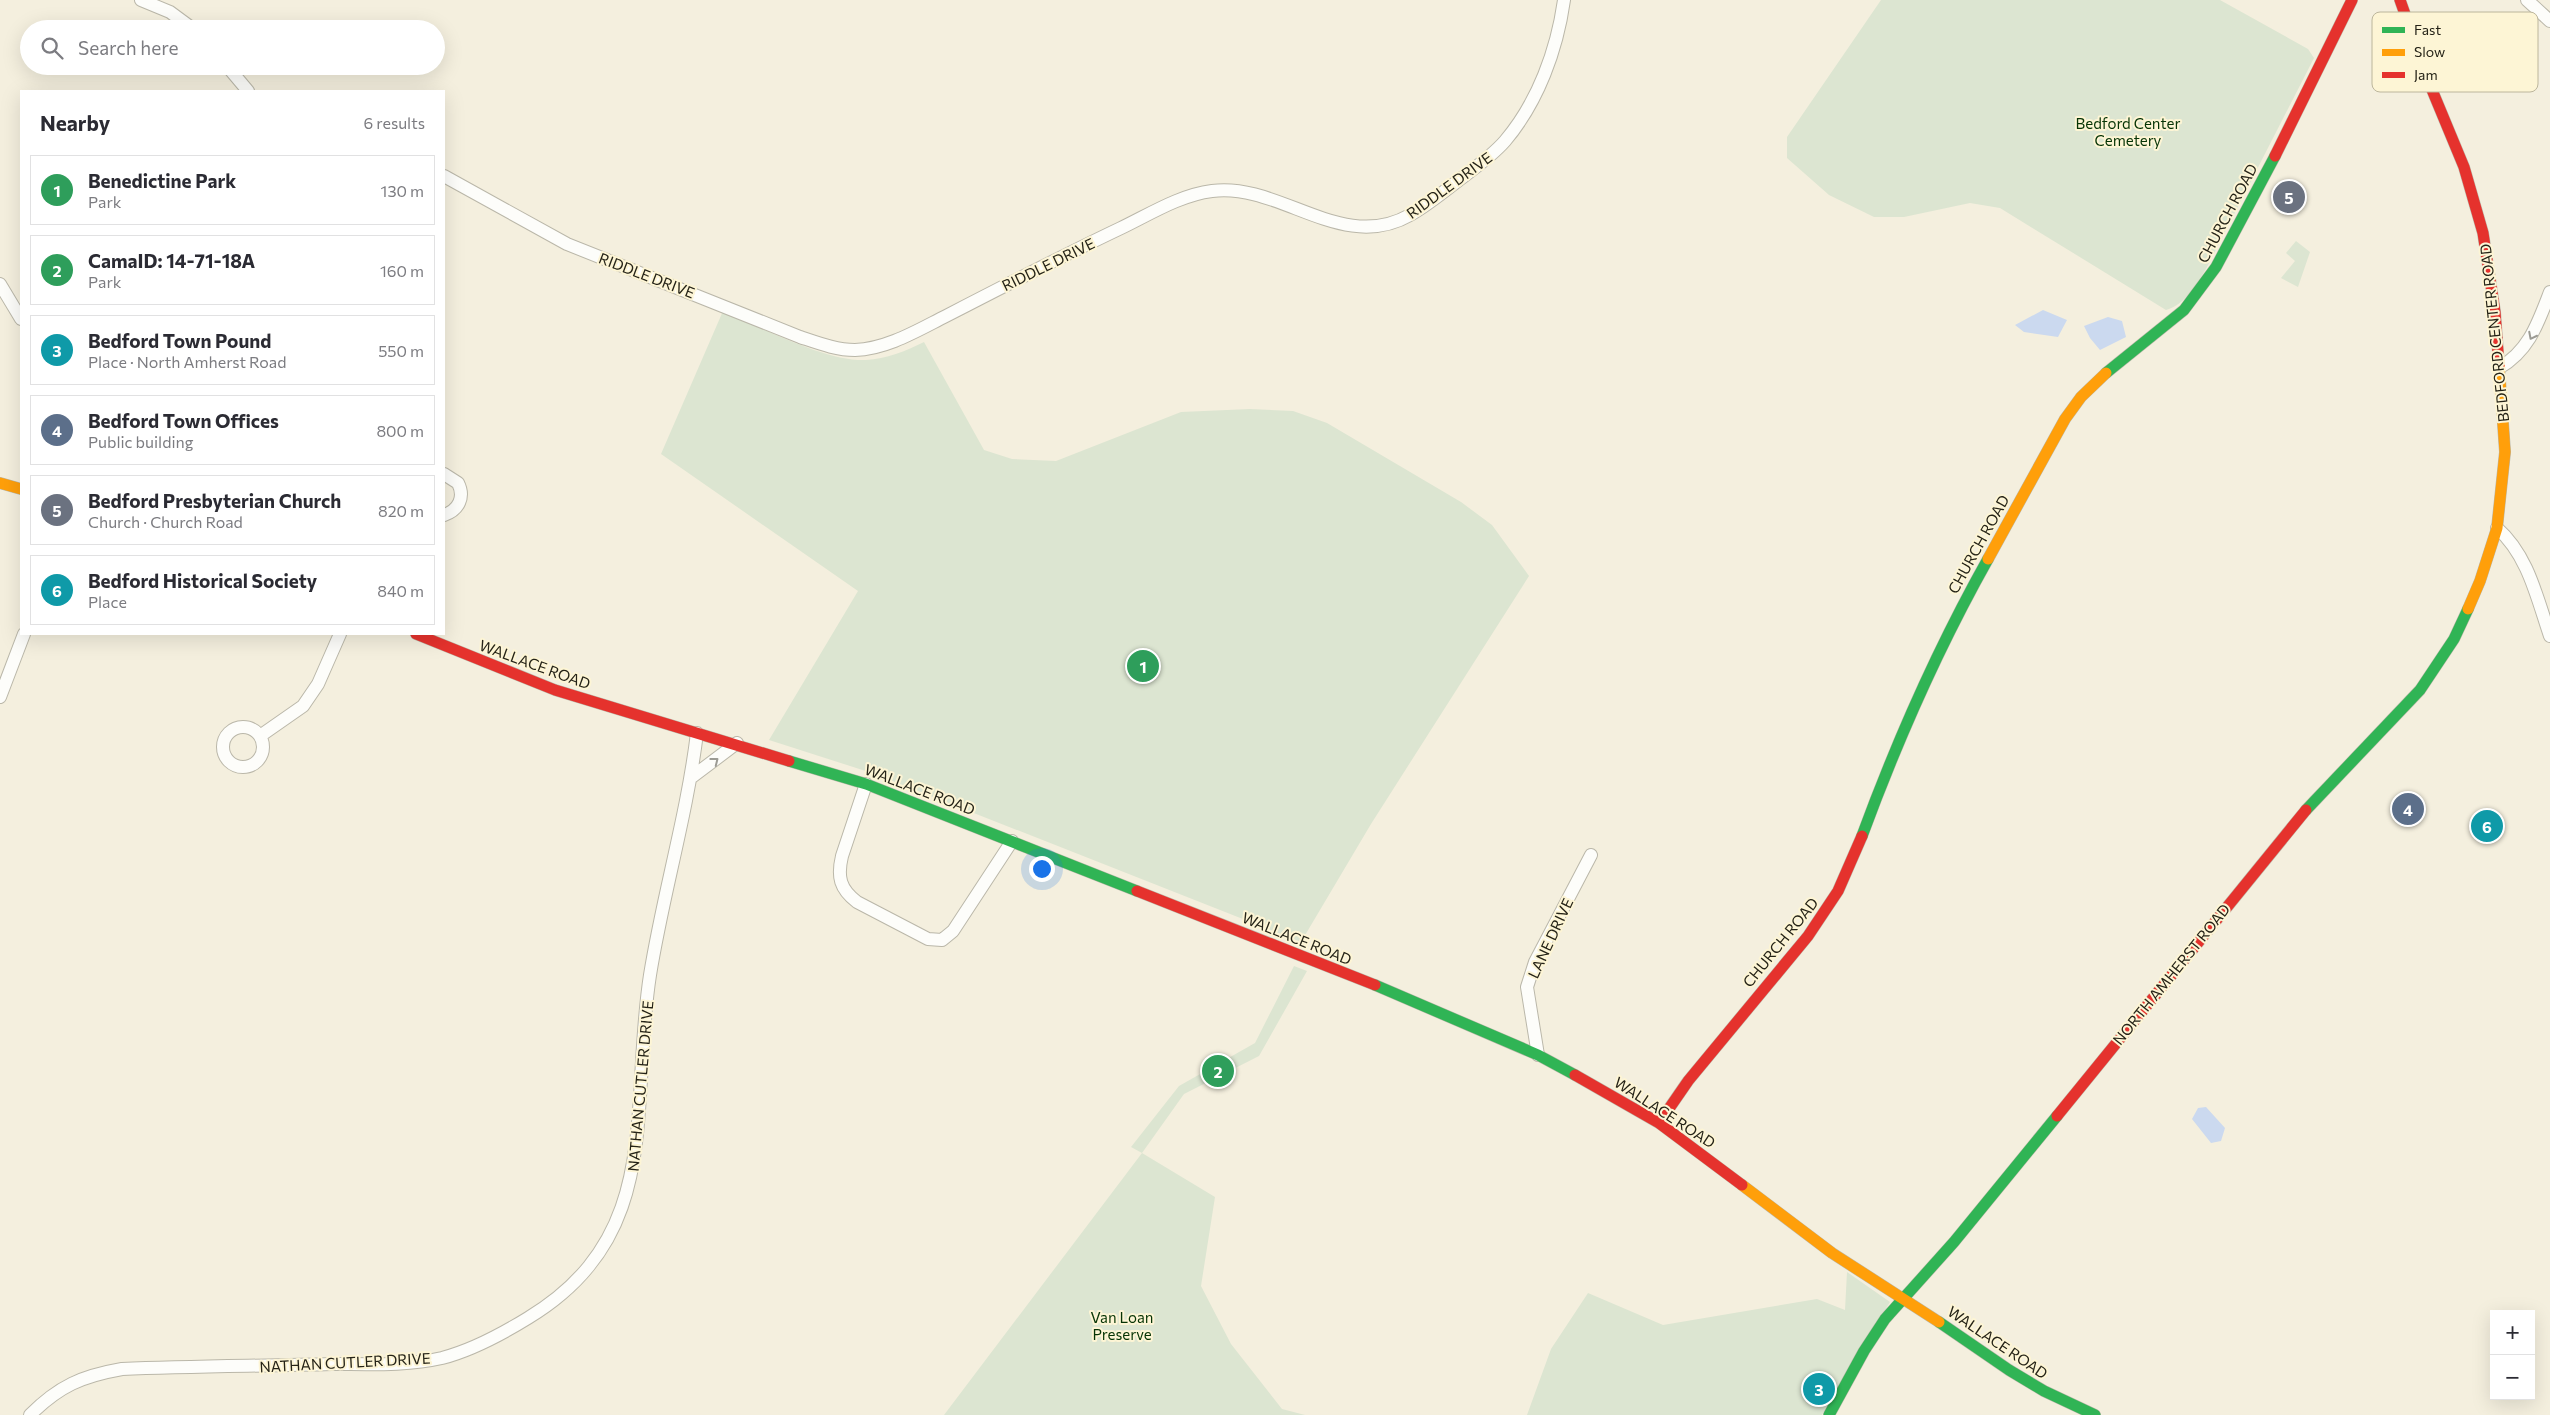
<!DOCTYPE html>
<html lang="en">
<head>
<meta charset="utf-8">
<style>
  :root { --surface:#fff; --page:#f2f2f3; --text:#2b2b33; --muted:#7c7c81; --line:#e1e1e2; --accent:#ea580c }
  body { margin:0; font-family:Commissioner,sans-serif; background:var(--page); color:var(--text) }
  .controls { position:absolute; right:15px; bottom:15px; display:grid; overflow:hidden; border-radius:0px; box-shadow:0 5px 20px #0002 }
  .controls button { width:45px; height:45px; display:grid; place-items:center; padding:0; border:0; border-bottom:1px solid var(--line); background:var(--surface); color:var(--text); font:25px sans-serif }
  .you { position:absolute; left:1041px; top:868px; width:18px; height:18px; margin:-12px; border:4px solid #fff; border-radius:50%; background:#1a73e8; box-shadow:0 0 0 8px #1a73e833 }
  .badge { display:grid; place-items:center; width:32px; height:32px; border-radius:50%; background:var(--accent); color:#fff; font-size:16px; font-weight:700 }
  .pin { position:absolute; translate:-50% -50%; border:2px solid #fff; box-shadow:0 1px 5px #0006 }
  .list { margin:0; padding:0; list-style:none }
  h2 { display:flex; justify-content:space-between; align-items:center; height:65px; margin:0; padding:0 20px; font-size:21px }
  h2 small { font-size:16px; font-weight:400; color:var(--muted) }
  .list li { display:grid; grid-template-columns:32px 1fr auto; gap:15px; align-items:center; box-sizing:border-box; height:70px; margin:0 10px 10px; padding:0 10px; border:1px solid var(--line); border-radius:0px }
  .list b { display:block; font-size:19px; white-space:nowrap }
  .list p { margin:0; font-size:16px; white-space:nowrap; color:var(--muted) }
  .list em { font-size:16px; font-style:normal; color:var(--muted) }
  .icon { flex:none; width:28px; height:28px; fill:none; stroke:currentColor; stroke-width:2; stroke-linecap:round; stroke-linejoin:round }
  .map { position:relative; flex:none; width:2550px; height:1415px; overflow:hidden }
  .search { position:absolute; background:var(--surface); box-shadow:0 5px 20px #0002; left:20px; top:20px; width:425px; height:55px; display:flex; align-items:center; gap:12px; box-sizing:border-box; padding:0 18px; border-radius:28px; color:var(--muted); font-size:19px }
  .panel { position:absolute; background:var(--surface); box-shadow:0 5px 20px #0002; left:20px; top:90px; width:425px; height:545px; border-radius:0px }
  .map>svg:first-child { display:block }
</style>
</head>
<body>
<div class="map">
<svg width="2550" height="1415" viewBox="0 0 2550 1415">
  <rect width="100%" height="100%" fill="#f4efde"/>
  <!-- green -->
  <path fill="#dce5d1" d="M1881,0H2220L2308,49L2314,58L2206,269C2195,286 2186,304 2166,310L2000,208L1970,203L1904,217H1874L1829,195L1787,158V137Z
    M2296,241L2310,252L2298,287L2281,278L2295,261L2286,253Z
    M723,311C760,327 827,362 866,360C886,359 906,351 924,342L984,450L1012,459L1056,461L1181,412L1250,409L1293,411L1327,423L1461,502L1492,525L1529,576L1371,824L1301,942L875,774L769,740L858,591L661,454Z
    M1294,966L1307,971L1259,1056L1184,1094L1142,1153L1215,1197L1201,1286L1231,1344L1282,1409L1305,1415H944L1142,1153L1131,1147L1179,1086L1255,1043Z
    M1847,1272L1890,1302L1822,1415H1527L1551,1349L1588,1293L1663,1325L1817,1299L1845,1310Z"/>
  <!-- water -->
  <path fill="#cbd9ef" d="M2043,310L2067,320L2058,337L2024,332L2015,325Z
    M2108,317L2122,321L2126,337L2100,350L2090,338L2084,326Z
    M2206,1107L2225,1128L2221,1141L2211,1143L2192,1119L2198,1108Z"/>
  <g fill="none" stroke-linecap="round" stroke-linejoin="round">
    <!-- street casing -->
    <g stroke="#bab7a9" stroke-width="14">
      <path id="street" d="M141,0L170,12L193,29
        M2527,0L2550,21
        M227,66L248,91
        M444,176L567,244L800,337C818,343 836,350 855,350C887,349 918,330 946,316C1004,286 1062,256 1121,228C1150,214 1180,195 1212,191C1280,182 1342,254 1410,215C1426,206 1441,194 1455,183C1472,170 1491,157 1505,141C1538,102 1557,50 1564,0
        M0,284L21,319
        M2499,368C2529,351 2538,323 2550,292
        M444,474L458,483C465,497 459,510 444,515
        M2497,528C2528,555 2537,598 2550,636
        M0,697L24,634
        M223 747a20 20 0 1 1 40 0a20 20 0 1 1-40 0Z
        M260,736L303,706L318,684L340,634
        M692,777L737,743
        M866,784L842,856C837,877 840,889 857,902L928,939L942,940L953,931L1012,841
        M1538,1055L1527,987L1535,962L1591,855
        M30,1415C59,1386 82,1376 122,1369C192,1366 262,1366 332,1364C369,1364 407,1366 442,1358C473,1350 502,1334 528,1318C665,1235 629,1109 650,975C663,894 687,815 697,733"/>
    </g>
    <!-- fast casing -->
    <g stroke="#bab7a9" stroke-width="12">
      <path id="fast" d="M2106,373L2184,310L2216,267L2275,156
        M789,761L866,784L1137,891
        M2306,810L2420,690L2454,639L2468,609
        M1862,836C1897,741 1938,648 1988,559
        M1375,985L1538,1055L1575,1075
        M1939,1322L2009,1370L2044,1391L2095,1415
        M1829,1415L1864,1351L1885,1319L1954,1242L2057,1116"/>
    </g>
    <!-- slow casing -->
    <g stroke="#bab7a9" stroke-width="12">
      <path id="slow" d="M0,483L21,489
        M1988,559L2065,419L2081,397L2106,373
        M2468,609L2480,581L2497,528L2505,452L2499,366
        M1742,1185L1832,1253L1939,1322"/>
    </g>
    <!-- jam casing -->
    <g stroke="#bab7a9" stroke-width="12">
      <path id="jam" d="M2400,0L2430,85L2464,167L2483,233L2495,312L2499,366
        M2275,156L2352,0
        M416,634L555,690L789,761
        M1137,891L1375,985
        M1575,1075L1659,1123L1742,1185
        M2057,1116L2306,810
        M1659,1123L1688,1081L1808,936L1838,891L1862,836"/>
    </g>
    <!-- street -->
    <use href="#street" stroke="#fdfdfa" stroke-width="12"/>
    <!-- fast -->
    <use href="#fast" stroke="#30b455" stroke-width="11"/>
    <!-- slow -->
    <use href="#slow" stroke="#ff9f0a" stroke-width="11"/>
    <!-- jam -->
    <use href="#jam" stroke="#e5322d" stroke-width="11"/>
  </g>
  <!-- one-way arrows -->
  <defs><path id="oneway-chevron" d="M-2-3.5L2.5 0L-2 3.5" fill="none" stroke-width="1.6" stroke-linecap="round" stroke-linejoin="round" transform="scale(1.25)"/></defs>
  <g stroke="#9c9b94">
    <use href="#oneway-chevron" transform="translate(2532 336) rotate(117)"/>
    <use href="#oneway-chevron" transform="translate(715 761) rotate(-38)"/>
  </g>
  <g text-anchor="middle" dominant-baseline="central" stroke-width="4" stroke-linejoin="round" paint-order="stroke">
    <!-- park labels -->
    <g font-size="15" fill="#063405" stroke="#fdf5d5">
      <text x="2128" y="123">Bedford Center<tspan x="2128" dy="17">Cemetery</tspan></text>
      <text x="1122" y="1317">Van Loan<tspan x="1122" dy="17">Preserve</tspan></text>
    </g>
    <!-- street labels -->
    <g font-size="15" fill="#252317" stroke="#fdf5d5">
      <text transform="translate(1449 185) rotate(-36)">RIDDLE DRIVE</text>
      <text transform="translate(2227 213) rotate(-62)">CHURCH ROAD</text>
      <text transform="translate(1048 264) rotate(-26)">RIDDLE DRIVE</text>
      <text transform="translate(647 275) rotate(21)">RIDDLE DRIVE</text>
      <text transform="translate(2494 333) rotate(-96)">BEDFORD CENTER ROAD</text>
      <text transform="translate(1978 544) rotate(-61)">CHURCH ROAD</text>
      <text transform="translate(535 664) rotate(20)">WALLACE ROAD</text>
      <text transform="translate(920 789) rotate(21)">WALLACE ROAD</text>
      <text transform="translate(1297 938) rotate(22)">WALLACE ROAD</text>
      <text transform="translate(1550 938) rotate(-65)">LANE DRIVE</text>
      <text transform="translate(1780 942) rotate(-51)">CHURCH ROAD</text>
      <text transform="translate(2171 974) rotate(-51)">NORTH AMHERST ROAD</text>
      <text transform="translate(640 1086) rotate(-85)">NATHAN CUTLER DRIVE</text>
      <text transform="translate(1665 1112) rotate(33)">WALLACE ROAD</text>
      <text transform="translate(1998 1342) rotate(34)">WALLACE ROAD</text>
      <text transform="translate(345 1362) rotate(-3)">NATHAN CUTLER DRIVE</text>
    </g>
  </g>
  <!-- legend -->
  <rect x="2372" y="12" width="166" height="80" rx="8" fill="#fdf5d5" stroke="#bcb69c" stroke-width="1"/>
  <rect x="2382" y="27" width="23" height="6" fill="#30b455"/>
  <rect x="2382" y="49" width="23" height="7" fill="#ff9f0a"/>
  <rect x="2382" y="72" width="23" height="6" fill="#e5322d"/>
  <g font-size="14" fill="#252317">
    <text x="2414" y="35">Fast</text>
    <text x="2414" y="57">Slow</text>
    <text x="2414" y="80">Jam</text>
  </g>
</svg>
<div class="controls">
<button>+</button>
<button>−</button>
</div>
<div class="you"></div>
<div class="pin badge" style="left:1143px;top:666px;background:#2e9e5b">1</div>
<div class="pin badge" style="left:1218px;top:1071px;background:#2e9e5b">2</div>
<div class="pin badge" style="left:1819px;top:1389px;background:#0f9aa8">3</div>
<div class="pin badge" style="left:2408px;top:809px;background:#5c6f8a">4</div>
<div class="pin badge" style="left:2289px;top:197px;background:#6b7280">5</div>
<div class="pin badge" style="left:2487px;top:826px;background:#0f9aa8">6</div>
<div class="search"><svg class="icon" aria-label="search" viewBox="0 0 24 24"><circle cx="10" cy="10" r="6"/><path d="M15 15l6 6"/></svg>Search here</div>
<section class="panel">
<h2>Nearby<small>6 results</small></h2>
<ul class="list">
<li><span class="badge" style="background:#2e9e5b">1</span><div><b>Benedictine Park</b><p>Park</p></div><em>130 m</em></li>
<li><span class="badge" style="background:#2e9e5b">2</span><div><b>CamaID: 14-71-18A</b><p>Park</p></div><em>160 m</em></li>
<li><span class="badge" style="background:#0f9aa8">3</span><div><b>Bedford Town Pound</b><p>Place · North Amherst Road</p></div><em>550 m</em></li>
<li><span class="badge" style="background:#5c6f8a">4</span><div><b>Bedford Town Offices</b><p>Public building</p></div><em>800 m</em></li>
<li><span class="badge" style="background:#6b7280">5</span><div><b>Bedford Presbyterian Church</b><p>Church · Church Road</p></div><em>820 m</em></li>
<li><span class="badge" style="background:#0f9aa8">6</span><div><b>Bedford Historical Society</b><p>Place</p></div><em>840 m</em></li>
</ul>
</section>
</div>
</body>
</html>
